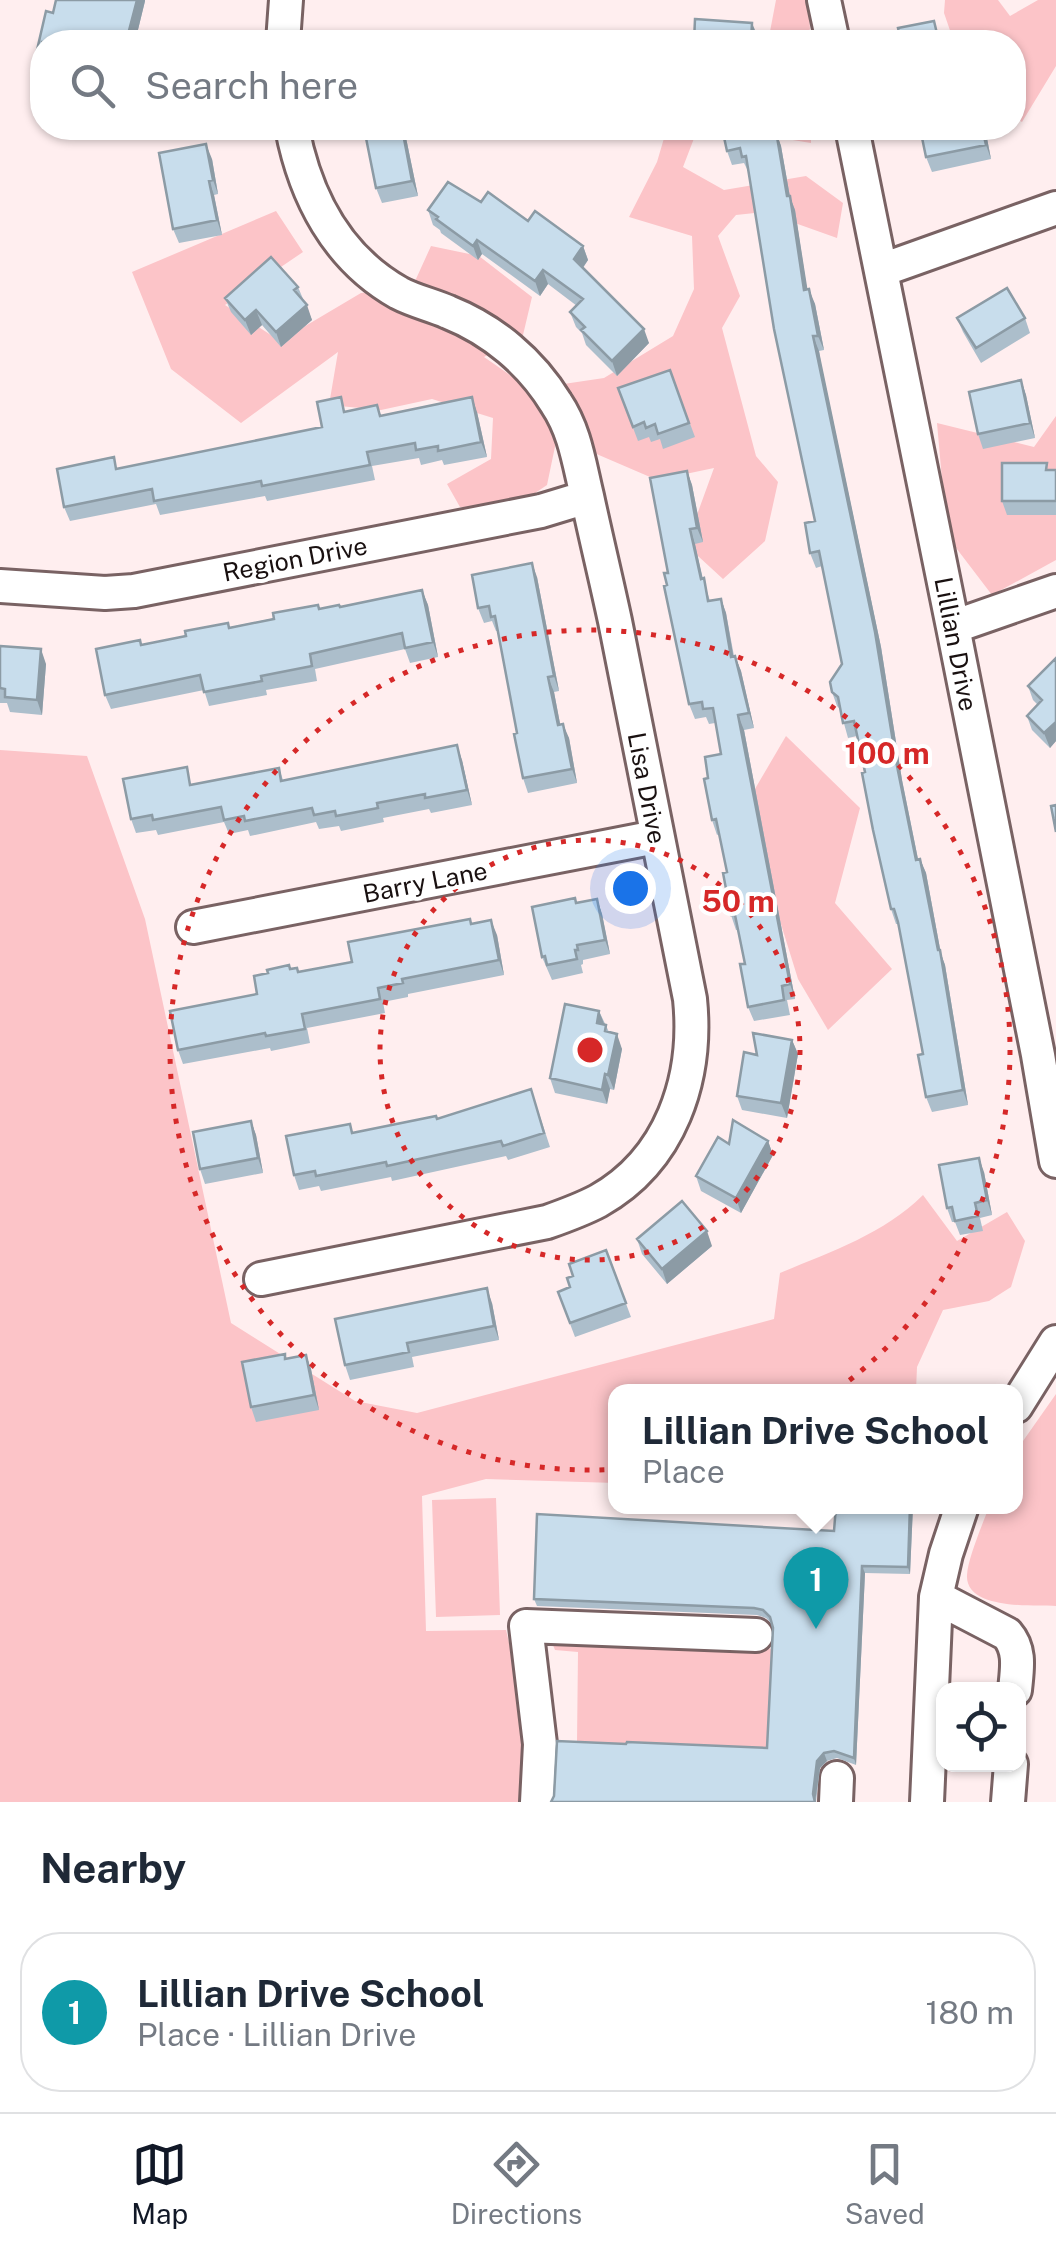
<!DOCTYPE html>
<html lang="en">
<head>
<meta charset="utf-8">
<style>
  :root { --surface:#fff; --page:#f6f6f7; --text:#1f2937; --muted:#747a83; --line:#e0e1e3; --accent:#111827 }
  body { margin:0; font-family:"Public Sans",sans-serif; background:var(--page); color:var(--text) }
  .controls { position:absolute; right:30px; bottom:30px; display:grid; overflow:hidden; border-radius:20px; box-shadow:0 2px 8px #0004 }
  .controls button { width:90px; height:90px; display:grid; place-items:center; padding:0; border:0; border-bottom:2px solid var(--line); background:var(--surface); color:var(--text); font:50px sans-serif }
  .you { position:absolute; left:630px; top:888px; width:35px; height:35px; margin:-25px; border:8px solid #fff; border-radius:50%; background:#1a73e8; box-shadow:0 0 0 15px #1a73e833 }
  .badge { display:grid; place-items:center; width:65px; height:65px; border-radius:50%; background:var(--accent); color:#fff; font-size:32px; font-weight:700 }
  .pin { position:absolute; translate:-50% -82px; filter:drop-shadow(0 2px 5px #0008) }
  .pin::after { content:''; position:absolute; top:52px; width:35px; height:30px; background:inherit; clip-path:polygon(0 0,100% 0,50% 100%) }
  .popup { position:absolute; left:608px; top:1384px; width:415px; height:130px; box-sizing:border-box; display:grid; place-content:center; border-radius:20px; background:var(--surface); filter:drop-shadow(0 2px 8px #0005); font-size:32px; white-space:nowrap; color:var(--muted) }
  .popup b { font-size:38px; color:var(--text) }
  .popup::after { content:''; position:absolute; left:50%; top:100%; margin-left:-20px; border:20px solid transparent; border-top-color:var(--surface) }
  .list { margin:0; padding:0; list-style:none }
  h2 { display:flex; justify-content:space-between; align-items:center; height:130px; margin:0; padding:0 40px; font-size:42px }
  h2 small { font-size:32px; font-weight:400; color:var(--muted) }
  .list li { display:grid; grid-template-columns:65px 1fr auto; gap:30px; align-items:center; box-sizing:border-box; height:160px; margin:0 20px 20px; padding:0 20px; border:2px solid var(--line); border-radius:40px }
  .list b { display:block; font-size:38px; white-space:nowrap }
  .list p { margin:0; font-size:32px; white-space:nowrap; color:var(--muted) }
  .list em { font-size:32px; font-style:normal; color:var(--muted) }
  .icon { flex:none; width:55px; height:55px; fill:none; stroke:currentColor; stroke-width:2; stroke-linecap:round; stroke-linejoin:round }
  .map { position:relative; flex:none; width:1056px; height:1802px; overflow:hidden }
  .search { position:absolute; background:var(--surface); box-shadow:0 2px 8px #0004; left:30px; right:30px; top:30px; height:110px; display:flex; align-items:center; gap:25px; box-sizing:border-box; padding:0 35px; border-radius:40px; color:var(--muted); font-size:38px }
  .sheet { height:310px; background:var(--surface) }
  nav { display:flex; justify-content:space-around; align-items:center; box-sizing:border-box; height:140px; border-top:2px solid var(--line); background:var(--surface); font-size:28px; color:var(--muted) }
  nav a { display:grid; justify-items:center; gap:5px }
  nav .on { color:var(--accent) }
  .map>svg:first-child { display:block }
</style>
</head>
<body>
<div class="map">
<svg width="1056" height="1802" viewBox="0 0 1056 1802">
  <rect width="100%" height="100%" fill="#ffeeef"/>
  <!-- green -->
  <path fill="#fcc4c8" d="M776,0H808L810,29L802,42H768Z
    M945,0H998L1010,16L1038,0H1056V66L1022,122L1014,117V42H954L944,13Z
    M667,128H698L683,167L724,190L806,176L843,203L837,238L764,212L736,215L718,236L740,296L722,328L756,456L778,482L765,541L723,579L686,545L714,468L657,480L557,437L547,485L516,506L460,507L447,484L491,459L493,418L432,399L381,410L329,405L338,352L241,423L171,369L132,272L276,211L303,252L225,305L280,341L361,293L411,290L431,246L479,256L532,297L523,335L484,357L530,389L604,378L673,336L694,289L692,236L629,217L657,162Z
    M718,128H811V143Z
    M1056,416V560L992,595L947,536L937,423L1034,447Z
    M786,736L860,808L835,903L892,969L828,1030L798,979L771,892L752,794Z
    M0,750L87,756L145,919L231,1323L355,1401L417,1413L774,1319L780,1273C830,1252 884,1234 923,1195L957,1241L1007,1212L1025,1241L1011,1287L989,1301L943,1310L917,1367L916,1391L616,1392V1483L486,1479L422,1496L426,1631L506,1630L529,1726L525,1802H0Z
    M1056,1394V1606C1034,1605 965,1610 967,1575C968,1558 983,1523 989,1507L1016,1506V1451Z
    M496,1498L500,1615L436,1617L432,1500Z
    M555,1641L775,1649L769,1756L554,1748V1742H577L578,1652L555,1650L553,1645Z"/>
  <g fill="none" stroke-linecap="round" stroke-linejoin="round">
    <!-- minor casing -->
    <g stroke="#796263" stroke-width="38">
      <path id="minor" d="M824,0L833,42
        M283,42L286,0
        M852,128L953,627L1038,1055L1056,1161
        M882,270L1056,208
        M0,586L105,593L134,591L541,511L587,497
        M953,627L1056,591
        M193,927L656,837
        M261,1279L547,1222C564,1216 581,1210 598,1201C671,1160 698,1079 690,999C664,873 639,747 615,621C606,579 596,538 587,496C579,463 575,431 556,403C531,362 493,330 448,312C432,305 414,301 399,293C337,258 305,196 292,128
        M1016,1406L1056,1342
        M936,1597L1007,1634C1021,1650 1017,1669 1015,1690
        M537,1802L540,1744L526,1626L756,1635
        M836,1802L837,1778
        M927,1802L936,1597L946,1554L962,1506
        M1008,1802L1011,1764"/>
    </g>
    <!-- minor -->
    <use href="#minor" stroke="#fff" stroke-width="32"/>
  </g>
  <!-- wall -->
  <path fill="#acbecb" d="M145,1L135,42H42V65L37,50L53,13Z
    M364,128H404L418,196L382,203L376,188Z
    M489,128H514V132H491Z
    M722,128H774L781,146L790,197L795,210L807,290L815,304L824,350L819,351L821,364L881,647L902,780L918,859H920L926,873L941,954L945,965L968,1105L932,1112L926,1097L923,1054L898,924H896L891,909L857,736L848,738L840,709L837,706L832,692L842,664L822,566L816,568L810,553L815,521L748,171L744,163L732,165L727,151Z
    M985,128L991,159L932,172L926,157Z
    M212,159L218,194L214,195L222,235L179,243L173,229Z
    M481,202L583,246L588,260L583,268L649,343L617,376L586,345L582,333L576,327L570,312L577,306L548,284L540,296L482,254L478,260L441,233L440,230L433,225L428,210Z
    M298,287L312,320L281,347L262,325L251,335L231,312L225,298Z
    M957,318H1025L1030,333L981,363L963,332Z
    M670,370L695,437L663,449L660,439L651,442L649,437L638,441L618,388Z
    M1021,380L1026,395L1035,438L983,449L978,434Z
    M377,405L381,416L477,412L487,457L444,465L442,460L421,465L419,458L372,466L375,480L267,501L265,496L160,515L156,504L70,521L64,507L118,469L322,427L347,412Z
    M1049,470H1056V515H1007L1002,501Z
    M687,471L692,485L703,542L695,544L703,579L710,601L721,599L726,613L734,656H735L741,671L754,728L744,730L795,999L787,1000L790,1015L754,1021L748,1007L745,964L738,930H736L731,915L727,872L719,834L717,835L712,820L708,778L721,754L715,723L709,724L706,717L695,719L689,704L667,585Z
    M537,577L559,691L554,692L560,724L569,738L577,783L528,793L523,778L517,733L498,631H496L492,621L484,623L478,608Z
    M422,590L428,605L438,657L410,663L405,649L315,669L317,681L266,690L267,695L209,706L204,690L111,709L105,695L142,645L319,609L340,607Z
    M0,646L46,664L42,715L10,712L7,703H0Z
    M1056,658V741L1050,748L1032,730L1027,716L1038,705L1033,700L1028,686Z
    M462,760L472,805L431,813L429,809L383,818L384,822L341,831L339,826L319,829L316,822L250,836L248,830L229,834L224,822L158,835L156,830L136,833L131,819L193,785L279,768L283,780Z
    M597,899L602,914L610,954L583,960V964L581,965L583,973L552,980L542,957L576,903Z
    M472,924L497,935L504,975L408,994V997L383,1002L385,1013L307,1028L310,1043L271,1051L270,1048L183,1064L178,1050L291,969L298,972L352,962Z
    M599,1011L609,1032L622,1049L614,1090L610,1089L607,1104L555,1093L550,1078Z
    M792,1040L798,1054L787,1118L742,1110L737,1096L757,1055Z
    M531,1089L550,1147L508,1160L506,1156L392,1181L391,1177L321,1191L319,1186L299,1190L294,1175L350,1124L353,1133L437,1119Z
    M251,1121L256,1135L263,1173L205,1184L200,1169Z
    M768,1141L773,1155L741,1213L701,1191L696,1176L729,1144Z
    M984,1172L992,1215L980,1218L983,1231L960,1235L955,1222H952L947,1208Z
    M637,1239L712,1246L667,1284L642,1254Z
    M606,1250L631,1317L575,1337L558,1292L570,1287L573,1276Z
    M492,1303L499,1340L412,1357L414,1367L350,1380L345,1365Z
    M285,1354L286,1359L306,1355L311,1369L319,1410L256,1422L251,1407Z
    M913,1506L910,1574L865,1573L856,1765L837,1758L827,1761L820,1768L816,1802H551L626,1744L767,1748L773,1628L772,1624L766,1618L757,1615L537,1606L534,1599L834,1531Z"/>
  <!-- shaded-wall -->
  <path fill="#8c9ba5" d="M137,0H145V1L135,42H126Z
    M752,23L758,37L757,42H751Z
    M402,128H404L418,196L412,181Z
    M982,128H985L991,159L986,145Z
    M776,131L781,146L790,197L795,210L810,305L804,290Z
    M206,144L212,159L218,194L213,180Z
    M209,181L214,195L222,235L217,220Z
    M477,240L482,254L478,260L473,246Z
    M583,246L588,260L579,273L574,259Z
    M543,270L548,284L540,296L535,281Z
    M809,289L815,304L824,350L818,336Z
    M307,305L312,320L281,347L276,332Z
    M256,310L262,325L251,335L245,320Z
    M644,329L649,343L617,376L612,361Z
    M813,336L819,351L881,647L902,780L921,874L916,860Z
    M1021,380L1026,395L1035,438L1030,423Z
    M472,397L477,412L487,457L481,442Z
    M687,471L692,485L703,542L697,528Z
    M690,529L695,544L706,594L701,579Z
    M532,563L537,577L559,691L554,676Z
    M422,590L428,605L438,657L433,642Z
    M721,599L726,613L736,672L731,657Z
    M41,649L46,664L42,715L37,700Z
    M735,656L741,671L754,728L749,713Z
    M548,677L554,692L563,739L558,725Z
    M738,715L744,730L795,999L790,984Z
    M1056,722V741L1050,748L1044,733Z
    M563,724L569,738L577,783L572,769Z
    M457,745L462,760L472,805L467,790Z
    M920,859L926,873L941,954L945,965L968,1105L963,1090Z
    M597,899L602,914L610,954L605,940Z
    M491,920L497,935L504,975L499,960Z
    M599,1011L605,1026L597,1023Z
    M617,1034L622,1049L614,1090L608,1075Z
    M792,1040L798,1054L787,1118L781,1103Z
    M605,1074L610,1089L607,1104L602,1090Z
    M251,1121L256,1135L263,1173L258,1158Z
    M768,1141L773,1155L741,1213L736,1198Z
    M979,1158L984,1172L992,1215L987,1200Z
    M707,1231L712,1246L667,1284L662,1269Z
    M487,1288L492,1303L499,1340L494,1326Z
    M306,1355L311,1369L319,1410L314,1395Z
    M910,1506H913L910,1574L908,1567Z
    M862,1566L865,1573L856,1765L854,1758Z
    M824,1753L827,1761L820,1768L815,1802L813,1794L817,1761Z"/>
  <!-- building -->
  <path fill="#c8ddec" stroke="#8c9ba5" stroke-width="2.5" d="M56,0H137L126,42H42V51L37,50L46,11L53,13Z
    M695,19L752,23L751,42H694Z
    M934,21L939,42H901L898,28Z
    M364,128H402L412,181L376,188Z
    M722,128H771L772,132L776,131L787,196H790L804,290L809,289L818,336H813L816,350L875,632L897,766L916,860L920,859L938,950H940L963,1090L926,1097L918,1055L923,1054L898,922L894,909H891L873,830L862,773L865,772L854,721L843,723L838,697L832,692L830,682L842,664L819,551L810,553L805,523L815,521L774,329L746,156L742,157L740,148L727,151Z
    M920,128H982L986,145L926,157Z
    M206,144L213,180L209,181L217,220L173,229L159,153Z
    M448,182L481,202L488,192L528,221L535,211L583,246L574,259L644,329L612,361L581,330L585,327L570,312L583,299L543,270L535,281L477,240L473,246L436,219L438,217L428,210Z
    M271,257L298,287L294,290L307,305L276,332L256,310L245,320L225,298Z
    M1007,288L1025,318L976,348L957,318Z
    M670,370L689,423L658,434L655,424L646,428L644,422L633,427L618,388Z
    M1021,380L1030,423L978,434L969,392Z
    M341,397L344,412L377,405L380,416L472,397L481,442L438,451V446L416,450L415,443L367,452L370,465L262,486L261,481L154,501L152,489L64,507L57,469L114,457L116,469L322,427L317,402Z
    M1002,463H1047L1046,470H1056V501H1002Z
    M687,471L697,528L690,529L701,579L704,578L708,601L721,599L731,657L735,656L749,713L738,715L790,984L782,986L784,1000L748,1007L740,964H745L735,915H731L723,873L727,872L716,819L712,820L704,779L708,778L705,757L721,754L713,708L703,709L702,702L689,704L664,586L667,585L664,573H668L650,478Z
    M532,563L554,676L548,677L558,725L563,724L572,769L523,778L514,734L517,733L495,616L491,617L489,606L478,608L472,575Z
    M422,590L433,642L405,648L402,633L310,654L312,666L261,676L262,681L204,692L200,675L105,695L96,649L140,640L141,645L186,636L185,631L228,623L229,628L274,619L273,613L318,605L319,609L339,605L340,607Z
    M0,646L41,649L37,700L5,697V689L0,688Z
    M1056,658V722L1044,733L1027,716L1042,700L1028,686Z
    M457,745L467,790L425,798V794L377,803L378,808L336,816L335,811L314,815L312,808L245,821L244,816L224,820L221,807L153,820L152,815L131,819L123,779L187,767L190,785L279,768L281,781Z
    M1056,805V832L1051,806Z
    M575,898L576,903L597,899L605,940L577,945L578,950H575L577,959L547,965L545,956L542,957L532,907Z
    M470,919L471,924L491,920L499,960L402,979L403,983L378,988L380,999L302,1014L305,1029L266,1036L265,1033L178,1050L170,1011L257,994L254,976L268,973L267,970L289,965L290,969L297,968L298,972L352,962L348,942Z
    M565,1004L599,1011L597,1023L606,1025L605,1031L617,1034L608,1075L605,1074L602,1090L550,1078Z
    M753,1033L792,1040L781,1103L737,1096L744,1052L757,1055Z
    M531,1089L544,1133L503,1146L501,1141L387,1166L386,1162L316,1176L315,1171L294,1175L286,1136L350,1124L352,1133L436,1116L437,1119Z
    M733,1120L768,1141L736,1198L696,1176L718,1137L729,1144Z
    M251,1121L258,1158L200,1169L193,1132Z
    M979,1158L987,1200L975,1203L978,1216L955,1221L952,1207L947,1208L939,1165Z
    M682,1201L707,1231L662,1269L637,1239Z
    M606,1250L626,1303L570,1323L558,1292L570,1287L567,1278L573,1276L569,1264Z
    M487,1288L494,1326L407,1343L409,1352L345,1365L335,1319Z
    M285,1354V1359L306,1355L314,1395L251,1407L242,1362Z
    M836,1506H910L908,1567L862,1566L854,1758L834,1751L824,1753L817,1761L813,1794L815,1802H551L554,1796L557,1741L626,1744L627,1742L767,1748L773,1628L770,1617L763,1610L754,1608L534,1599L537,1514L834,1531Z"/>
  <!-- distance rings -->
  <g fill="none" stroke="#d62828" stroke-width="5" stroke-dasharray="5 10">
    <circle cx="590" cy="1050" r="210"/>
    <circle cx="590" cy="1050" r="420"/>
  </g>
  <g text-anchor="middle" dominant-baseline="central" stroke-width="8" stroke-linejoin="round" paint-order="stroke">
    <!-- street labels -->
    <g font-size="25" fill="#191010" stroke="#fff">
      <text transform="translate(295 559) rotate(-11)">Region Drive</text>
      <text transform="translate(956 644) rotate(79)">Lillian Drive</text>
      <text transform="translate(647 788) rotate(79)">Lisa Drive</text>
      <text transform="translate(425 882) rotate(-11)">Barry Lane</text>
    </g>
  </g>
  <circle cx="590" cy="1050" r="15" fill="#d62828" stroke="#fff" stroke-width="5"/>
  <g font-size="30" text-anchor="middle" font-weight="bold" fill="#d62828" stroke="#fff" stroke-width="8" stroke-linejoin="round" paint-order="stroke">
    <text x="887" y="764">100 m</text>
    <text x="738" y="912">50 m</text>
  </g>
</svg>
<div class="controls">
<button><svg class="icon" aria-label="locate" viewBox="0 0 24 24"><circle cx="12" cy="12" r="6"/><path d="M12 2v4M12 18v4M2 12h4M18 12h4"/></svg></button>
</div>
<div class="you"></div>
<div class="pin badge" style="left:816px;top:1629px;background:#0f9aa8">1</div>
<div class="popup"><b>Lillian Drive School</b>Place</div>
<div class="search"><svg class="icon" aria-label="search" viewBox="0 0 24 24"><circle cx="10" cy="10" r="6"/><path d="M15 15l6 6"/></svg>Search here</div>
</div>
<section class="sheet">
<h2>Nearby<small></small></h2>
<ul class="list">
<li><span class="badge" style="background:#0f9aa8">1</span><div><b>Lillian Drive School</b><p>Place · Lillian Drive</p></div><em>180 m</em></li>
</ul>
</section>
<nav>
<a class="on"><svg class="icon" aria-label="map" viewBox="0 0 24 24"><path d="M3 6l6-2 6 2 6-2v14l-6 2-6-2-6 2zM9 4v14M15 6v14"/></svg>Map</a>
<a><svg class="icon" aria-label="directions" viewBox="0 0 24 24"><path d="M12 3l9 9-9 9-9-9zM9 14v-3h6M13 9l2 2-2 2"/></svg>Directions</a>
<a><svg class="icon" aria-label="saved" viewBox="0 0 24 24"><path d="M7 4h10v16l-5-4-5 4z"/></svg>Saved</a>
</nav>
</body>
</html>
